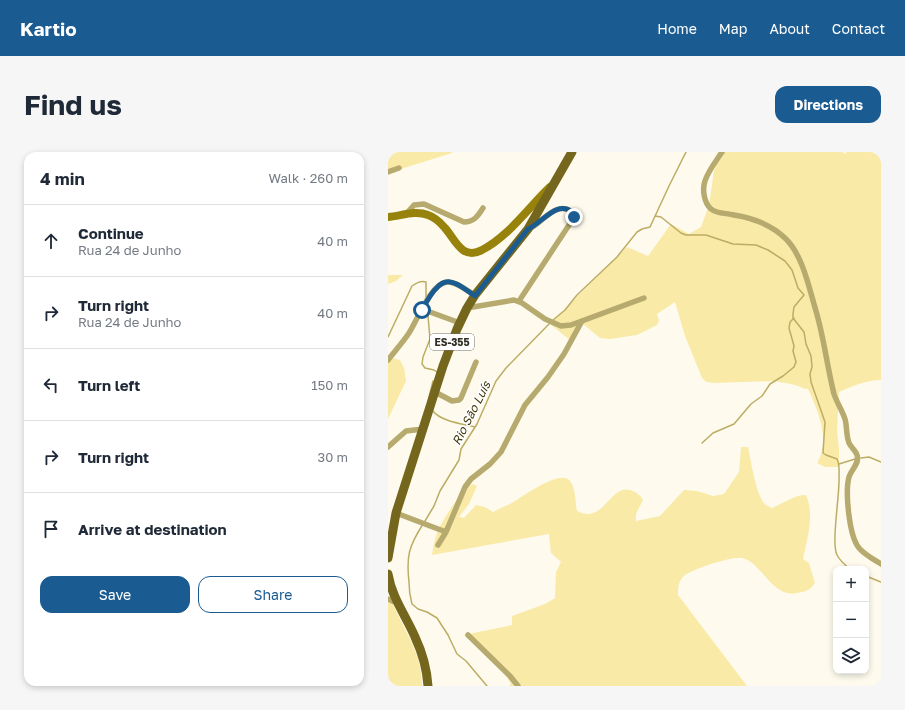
<!DOCTYPE html>
<html lang="en">
<head>
<meta charset="utf-8">
<style>
  :root { --surface:#fff; --page:#f6f6f7; --text:#1f2937; --muted:#747a83; --line:#e0e1e3; --accent:#1a5c92 }
  body { margin:0; font-family:"Golos Text",sans-serif; background:var(--page); color:var(--text) }
  .controls { position:absolute; right:12px; bottom:12px; display:grid; overflow:hidden; border-radius:8px; box-shadow:0 2px 6px #0003 }
  .controls button { width:36px; height:36px; display:grid; place-items:center; padding:0; border:0; border-bottom:1px solid var(--line); background:var(--surface); color:var(--text); font:20px sans-serif }
  .stop { position:absolute; width:12px; height:12px; margin:-9px; border:3px solid #1a5c92; border-radius:50%; background:#fff }
  .stop.end { background:#1a5c92; border-color:#fff; box-shadow:0 1px 4px #0008 }
  .list { margin:0; padding:0; list-style:none }
  h2 { display:flex; justify-content:space-between; align-items:center; height:52px; margin:0; padding:0 16px; font-size:17px }
  h2 small { font-size:13px; font-weight:400; color:var(--muted) }
  .list li { display:grid; grid-template-columns:26px 1fr auto; gap:12px; align-items:center; box-sizing:border-box; height:72px; padding:0 16px; border-top:1px solid var(--line) }
  .list b { display:block; font-size:15px; white-space:nowrap }
  .list p { margin:0; font-size:13px; white-space:nowrap; color:var(--muted) }
  .list em { font-size:13px; font-style:normal; color:var(--muted) }
  .actions { display:flex; gap:8px; padding:12px 16px }
  .actions a { flex:1; padding:9px 0; border:1px solid var(--accent); border-radius:12px; text-align:center; font-size:14px; color:var(--accent) }
  .actions .main { background:var(--accent); color:#fff }
  .icon { flex:none; width:22px; height:22px; fill:none; stroke:currentColor; stroke-width:2; stroke-linecap:round; stroke-linejoin:round }
  .map { position:relative; flex:none; width:493px; height:534px; overflow:hidden; border-radius:12px }
  header { display:flex; align-items:center; gap:24px; box-sizing:border-box; height:56px; padding:0 20px; background:var(--accent); color:#fff }
  header strong { font-size:19px }
  nav { display:flex; gap:22px; margin-inline-start:auto; font-size:14px }
  .intro { display:flex; align-items:center; justify-content:space-between; box-sizing:border-box; height:96px; padding:0 24px }
  h1 { margin:0; font-size:28px }
  .button { padding:10px 18px; border-radius:12px; background:var(--accent); color:#fff; font-size:14px; font-weight:700 }
  main { display:flex; gap:24px; padding:0 24px }
  aside { flex:1; background:var(--surface); border-radius:12px; box-shadow:0 2px 6px #0003 }
  .map>svg:first-child { display:block }
</style>
</head>
<body>
<header>
<strong>Kartio</strong>
<nav><a>Home</a><a>Map</a><a>About</a><a>Contact</a></nav>
</header>
<div class="intro"><h1>Find us</h1><a class="button">Directions</a></div>
<main>
<aside>
<h2>4 min<small>Walk · 260 m</small></h2>
<ul class="list">
<li><svg class="icon" aria-label="ahead" viewBox="0 0 24 24"><path d="M12 20V5M6 11l6-6 6 6"/></svg><div><b>Continue</b><p>Rua 24 de Junho</p></div><em>40 m</em></li>
<li><svg class="icon" aria-label="right" viewBox="0 0 24 24"><path d="M7 20v-9h11M14 6l5 5-5 5"/></svg><div><b>Turn right</b><p>Rua 24 de Junho</p></div><em>40 m</em></li>
<li><svg class="icon" aria-label="left" viewBox="0 0 24 24"><path d="M17 20v-9H6M10 6l-5 5 5 5"/></svg><div><b>Turn left</b></div><em>150 m</em></li>
<li><svg class="icon" aria-label="right" viewBox="0 0 24 24"><path d="M7 20v-9h11M14 6l5 5-5 5"/></svg><div><b>Turn right</b></div><em>30 m</em></li>
<li><svg class="icon" aria-label="arrive" viewBox="0 0 24 24"><path d="M6 21V4h12l-3 4 3 4H6"/></svg><div><b>Arrive at destination</b></div></li>
</ul>
<div class="actions"><a class="main">Save</a><a>Share</a></div>
</aside>
<div class="map">
<svg width="493" height="534" viewBox="0 0 493 534">
  <rect width="100%" height="100%" fill="#fefbee"/>
  <!-- green -->
  <path fill="#f9eaa8" d="M0,0H64V1L0,21Z
    M333,0H454L458,2V0H493V228C478,228 465,234 451,240L449,278L451,297V315H437L429,311C443,288 430,259 420,237C414,237 412,234 407,233C400,231 394,231 387,229L327,231L318,230L314,226L297,184L287,150L269,162L271,168L269,173L249,183L222,187L212,186L195,172L183,189L162,172L239,95L260,104L283,72L301,82L313,75L321,53L326,19Z
    M0,123H15L8,129L0,132Z
    M0,205L12,208L16,216L18,229L0,267Z
    M353,295H360C363,308 368,345 378,353C380,354 382,355 384,356C396,351 406,343 418,343C427,363 419,387 415,407L421,411L427,431C421,439 419,439 409,441C384,447 374,410 354,406C345,404 299,418 294,426C290,432 290,437 290,443L359,534H121L123,532L114,517L76,483L124,473V464L157,452L167,446L168,420L173,410L163,401L161,382L44,403C45,394 47,386 50,378C56,366 74,337 85,332L89,334L81,352L71,365L76,366L88,353L97,355L105,360C110,357 116,355 122,352C132,347 172,316 182,329C188,337 187,350 189,359C218,374 222,326 247,340C251,343 253,344 255,348L248,362V369L272,364L296,338L309,339L325,344L336,342L351,320Z
    M0,447H3C15,478 34,499 34,534H0Z"/>
  <g fill="none" stroke-linecap="round" stroke-linejoin="round">
    <!-- stream -->
    <path stroke="#bcac64" stroke-width="1.5" d="M267,64L273,65L293,81L298,83H318L345,92L368,93L380,98L397,109L404,118L410,136L416,143L406,155L405,162V166L416,180L418,192L423,204L424,215L422,222L423,230L437,270L435,301L438,303L449,307C452,313 451,319 451,325C452,342 443,391 449,403C452,409 457,413 462,417
      M39,153L42,187L35,205L34,212L37,216L46,218L49,220
      M165,168L177,158L189,143L229,105L249,80L254,77L262,75L281,34L298,0
      M0,185L24,134C28,131 33,128 38,130V145
      M40,249L45,229
      M45,259C52,269 75,272 87,275
      M314,291L325,281L346,272L363,252L374,244L382,232L395,224L406,215L408,210L405,199L406,194L401,176L402,170L406,166
      M473,306L481,305L493,310
      M451,312L467,307
      M37,369L46,354L52,339L71,308L73,297L89,272L108,229L118,216L162,171
      M35,372C21,394 18,404 21,430C21,437 22,445 24,452L30,457L39,460L49,466L60,483L69,502L78,509L99,534
      M478,424L493,430"/>
    <!-- street -->
    <path stroke="#b7aa6e" stroke-width="5.5" d="M334,0C328,9 320,19 317,29C314,37 316,51 323,57C329,62 339,61 346,63C365,66 384,73 398,87C415,104 421,136 428,159C436,186 439,214 446,242C449,251 454,258 457,267C459,274 458,283 461,291C463,295 468,299 469,303C472,311 463,318 461,325C457,340 461,384 471,396C477,403 485,407 493,412
      M0,20L11,16
      M18,62L26,53L36,52L76,70C86,70 90,64 95,56
      M131,149L185,67C186,64 186,61 183,59C167,49 153,72 141,77
      M79,156L126,148L134,151L157,167L173,174L183,173L256,146
      M42,160L72,171
      M0,208C7,199 15,190 21,181C29,169 43,131 59,130C68,129 79,139 87,143
      M47,240L64,249L71,248L73,246L88,210
      M0,295L18,279L35,277
      M8,361L58,380
      M50,393L58,380L77,335L83,327L102,312L113,300L137,253L160,225L176,202L194,169
      M0,447L9,451
      M80,483L122,524L130,534"/>
    <!-- secondary -->
    <path stroke="#97820b" stroke-width="8" d="M0,65C13,64 27,58 40,63C46,65 52,70 57,76C67,87 74,109 94,98C120,85 141,55 162,35"/>
    <!-- primary -->
    <path stroke="#75661e" stroke-width="9" d="M0,406L8,361L55,214L69,177L79,156L87,143L140,77L184,0
      M0,422C4,446 18,464 27,485C34,500 39,518 40,534"/>
  </g>
  <g fill="none" stroke-linecap="round" stroke-linejoin="round">
    <!-- route -->
    <path stroke="#1a5c92" stroke-width="5" d="M34,158C39,149 49,128 62,130C71,131 79,139 87,144L140,77C153,72 170,46 185,61L186,65"/>
  </g>
  <g text-anchor="middle" dominant-baseline="central" stroke-width="3" stroke-linejoin="round" paint-order="stroke">
    <!-- shield labels -->
    <rect fill="#fff" stroke="#706e66" stroke-width="1" x="42" y="182" width="44" height="16" rx="3"/>
    <g font-size="10" font-weight="bold" fill="#333024">
      <text x="64" y="190">ES-355</text>
    </g>
    <!-- water labels -->
    <g font-size="12" font-style="italic" fill="#443b12" stroke="#fff">
      <text transform="translate(83 261) rotate(-63)">Rio São Luís</text>
    </g>
  </g>
</svg>
<div class="controls">
<button>+</button>
<button>−</button>
<button><svg class="icon" aria-label="layers" viewBox="0 0 24 24"><path d="M12 4l9 5-9 5-9-5zM3 14l9 5 9-5"/></svg></button>
</div>
<div class="stop" style="left:34px;top:158px"></div>
<div class="stop end" style="left:186px;top:65px"></div>
</div>
</main>
</body>
</html>
